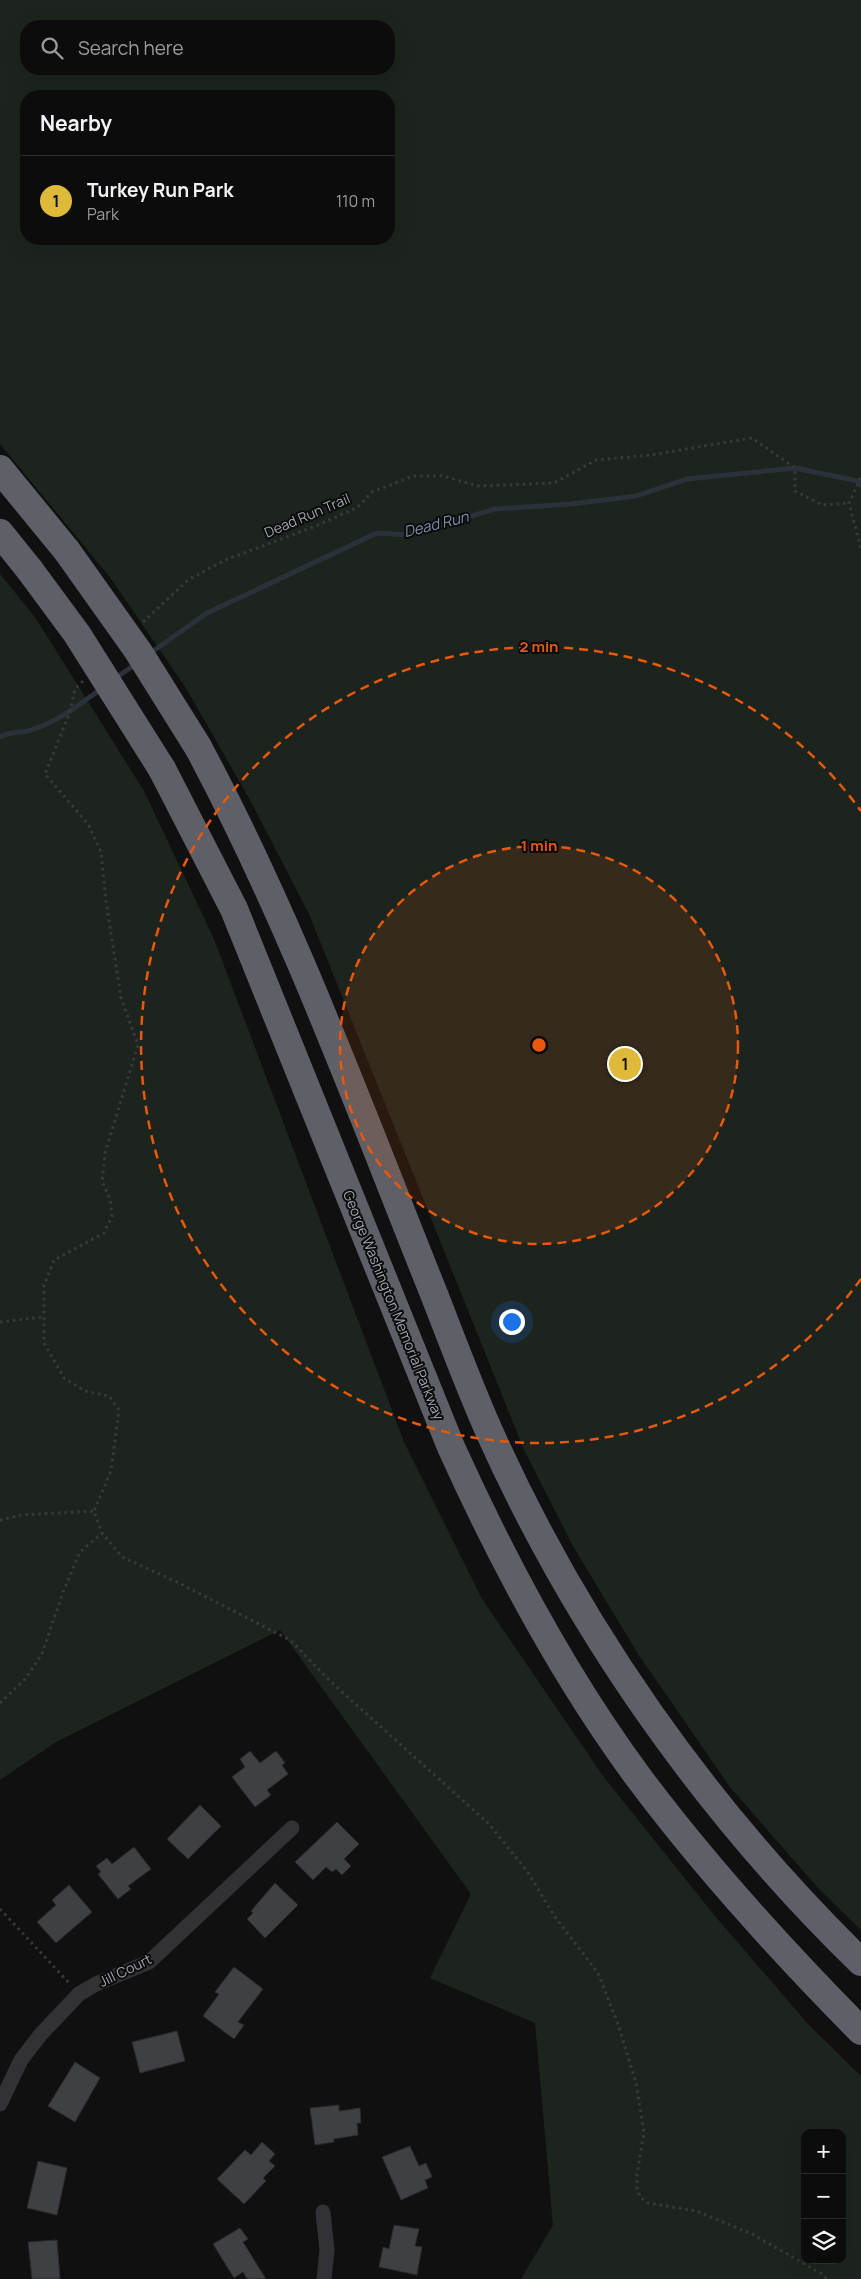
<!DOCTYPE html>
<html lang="en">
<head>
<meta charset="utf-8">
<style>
  :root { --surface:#0c0c0d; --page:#1a1a1b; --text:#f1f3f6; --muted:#9a9b9d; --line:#2c2c2e; --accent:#dfba3a }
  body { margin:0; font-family:Manrope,sans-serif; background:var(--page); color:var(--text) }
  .controls { position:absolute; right:15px; bottom:15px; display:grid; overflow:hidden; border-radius:10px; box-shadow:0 5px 20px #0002 }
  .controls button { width:45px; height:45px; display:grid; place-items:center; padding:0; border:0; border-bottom:1px solid var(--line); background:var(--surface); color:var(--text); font:25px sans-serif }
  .you { position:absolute; left:511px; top:1321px; width:18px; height:18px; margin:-12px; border:4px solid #fff; border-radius:50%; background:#1a73e8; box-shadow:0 0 0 8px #1a73e833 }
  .badge { display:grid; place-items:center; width:32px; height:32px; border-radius:50%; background:var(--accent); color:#111; font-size:16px; font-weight:700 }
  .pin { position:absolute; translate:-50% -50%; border:2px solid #fff; box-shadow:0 1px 5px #0006 }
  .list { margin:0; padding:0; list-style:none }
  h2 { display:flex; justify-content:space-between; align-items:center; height:65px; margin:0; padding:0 20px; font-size:21px }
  h2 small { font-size:16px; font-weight:400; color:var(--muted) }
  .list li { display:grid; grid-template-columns:32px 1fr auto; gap:15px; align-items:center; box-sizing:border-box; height:90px; padding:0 20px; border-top:1px solid var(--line) }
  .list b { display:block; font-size:19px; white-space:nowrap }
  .list p { margin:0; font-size:16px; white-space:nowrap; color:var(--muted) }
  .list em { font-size:16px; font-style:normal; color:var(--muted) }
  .icon { flex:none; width:28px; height:28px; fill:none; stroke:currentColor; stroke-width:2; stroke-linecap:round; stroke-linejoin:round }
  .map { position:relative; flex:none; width:861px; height:2279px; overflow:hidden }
  .search { position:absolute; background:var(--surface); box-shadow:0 5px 20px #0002; left:20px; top:20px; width:375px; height:55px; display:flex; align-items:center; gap:12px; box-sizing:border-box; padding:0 18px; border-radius:20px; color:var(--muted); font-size:19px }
  .panel { position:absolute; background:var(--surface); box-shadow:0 5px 20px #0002; left:20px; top:90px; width:375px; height:155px; border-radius:20px }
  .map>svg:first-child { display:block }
</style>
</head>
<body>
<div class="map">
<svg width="861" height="2279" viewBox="0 0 861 2279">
  <rect width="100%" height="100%" fill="#101011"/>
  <!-- green -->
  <path fill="#1d241e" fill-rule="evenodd" d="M0,0H861V1930L818,1888L730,1787L638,1654L573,1546L524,1450L309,914L250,800L186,688L109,576L0,444ZM389,26V69H26V26ZM389,96V239H26V96Z
    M0,574L35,617L144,791L214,939L404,1442L482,1599L603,1776L715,1916L808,2024L861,2076V2279H521L553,2225L535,2023L430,1978L471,1894L280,1630L56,1742L0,1780ZM805,2133H842V2260H805Z"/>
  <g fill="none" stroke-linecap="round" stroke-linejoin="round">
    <!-- stream -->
    <path stroke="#2b3139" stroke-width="5" d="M149,654L207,613L377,533L408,535L495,509L571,504L636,496L687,479L795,468L858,481L861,485
      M114,679L136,664
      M0,737C14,730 22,734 34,729C59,721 80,704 101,689"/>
  </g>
  <!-- building -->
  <path fill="#3f4044" stroke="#2b2a2d" d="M250,1751L260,1763L276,1751L285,1763L282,1765L288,1774L267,1790L271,1795L255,1807L232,1777L245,1767L240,1759Z
    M200,1805L221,1826L188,1859L167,1839Z
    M337,1822L359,1844L344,1859L351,1866L342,1875L336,1869L332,1872L326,1867L313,1880L295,1862Z
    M134,1847L151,1869L128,1886L131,1889L118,1899L98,1874L101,1872L96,1866L107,1858L112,1864Z
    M275,1883L298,1905L265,1938L247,1919L253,1913L251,1911Z
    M69,1885L92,1912L56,1943L37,1922L56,1905L52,1900Z
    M234,1967L263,1989L238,2022L244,2025L234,2039L203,2016L219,1994L215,1992Z
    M177,2031L185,2061L140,2073L132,2042Z
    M75,2062L100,2078L75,2122L48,2106Z
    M339,2105V2111L360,2108L361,2123H357L358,2135L334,2139V2142L315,2145L310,2108Z
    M262,2142L275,2154L269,2161L275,2166L263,2178L266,2181L244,2204L217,2179L245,2150L251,2155Z
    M410,2146L419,2166L426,2163L432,2177L425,2180L428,2188L401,2200L382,2157Z
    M38,2161L67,2168L57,2215L27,2208Z
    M394,2225L419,2229L415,2246L422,2247L417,2275L379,2267L383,2247L389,2249Z
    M240,2228L248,2239L243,2242L266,2279H247L243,2272L234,2278L213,2244Z
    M57,2240L60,2279H32L28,2242Z"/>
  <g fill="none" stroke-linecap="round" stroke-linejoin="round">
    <!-- path -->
    <path stroke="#38393d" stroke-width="3" stroke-dasharray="2.5 4" stroke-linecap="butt" d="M861,478L849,503L861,549
      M143,622L188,580L225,560L316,526L358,507L372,492L413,476H443L478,486L554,483L596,460L651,455L752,438L795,468V491L822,505L849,503
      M83,681L75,689L70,712L45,774L88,824L101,852L106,901L121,998L138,1045L105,1153L102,1181L110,1199L112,1216L104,1233L54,1260L44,1285V1343L64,1378L85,1391L109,1396L119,1410L111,1471L94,1511L102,1533L122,1557L175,1581L290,1640L331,1682L489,1824L527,1871L555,1917L598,1973L618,2024L636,2083L644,2132L637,2174V2188L640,2197L648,2203L696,2211L752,2234L822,2274L827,2279
      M0,1322L44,1317
      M0,1520L21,1515L94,1511
      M0,1703L25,1679L42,1654L63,1592L80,1552L102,1533
      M0,1909L70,1984"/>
    <!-- street -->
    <path stroke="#323236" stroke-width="15" d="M0,2104L21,2060L41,2034L79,1994L96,1984L149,1962L292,1828
      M323,2212L327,2250L324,2279"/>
    <!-- highway -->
    <path stroke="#5e5f67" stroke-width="28" d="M0,469L67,551
      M0,533L29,569
      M198,747C292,922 360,1110 434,1294C452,1340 469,1386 489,1431C577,1628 706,1811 861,1962
      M162,769L234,909L451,1447C503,1562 564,1677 639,1778C706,1868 782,1951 861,2031"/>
    <!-- highway-bridge -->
    <path stroke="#5e5f67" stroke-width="28" d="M67,551L138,651L198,747
      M29,569L77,634L162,769"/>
  </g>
  <!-- distance rings -->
  <circle cx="539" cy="1045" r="199" fill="#e8590c" fill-opacity=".12"/>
  <g fill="none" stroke="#e8590c" stroke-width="2.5" stroke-dasharray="9 6">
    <circle cx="539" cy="1045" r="199"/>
    <path d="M861 1279A398 398 0 1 1 861 811"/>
  </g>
  <g text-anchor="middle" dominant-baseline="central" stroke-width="4" stroke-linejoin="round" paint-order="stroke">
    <!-- street labels -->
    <g font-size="14" fill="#a3a6b1" stroke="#0b0b0c">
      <text transform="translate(307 515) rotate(-23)">Dead Run Trail</text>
      <text transform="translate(394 1305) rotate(68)">George Washington Memorial Parkway</text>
      <text transform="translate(125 1970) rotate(-26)">Jill Court</text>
    </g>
    <!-- water labels -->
    <g font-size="15" font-style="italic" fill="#7c8fa9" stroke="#0b0b0c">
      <text transform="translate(436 524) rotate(-14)">Dead Run</text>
    </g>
  </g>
  <circle cx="539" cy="1045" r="8" fill="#e8590c" stroke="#0b0b0c" stroke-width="2.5"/>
  <g font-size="15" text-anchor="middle" font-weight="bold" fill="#e8590c" stroke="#0b0b0c" stroke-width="4" stroke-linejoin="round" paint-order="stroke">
    <text x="539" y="652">2 min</text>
    <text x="539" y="851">1 min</text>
  </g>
</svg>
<div class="controls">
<button>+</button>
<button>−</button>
<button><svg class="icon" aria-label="layers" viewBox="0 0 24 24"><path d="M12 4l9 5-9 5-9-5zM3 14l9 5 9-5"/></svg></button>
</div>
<div class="you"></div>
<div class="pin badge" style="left:625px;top:1064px">1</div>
<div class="search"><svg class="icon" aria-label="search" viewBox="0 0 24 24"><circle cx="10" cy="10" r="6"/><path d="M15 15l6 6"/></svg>Search here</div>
<section class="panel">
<h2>Nearby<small></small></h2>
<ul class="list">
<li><span class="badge">1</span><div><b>Turkey Run Park</b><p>Park</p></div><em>110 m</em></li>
</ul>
</section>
</div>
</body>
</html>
